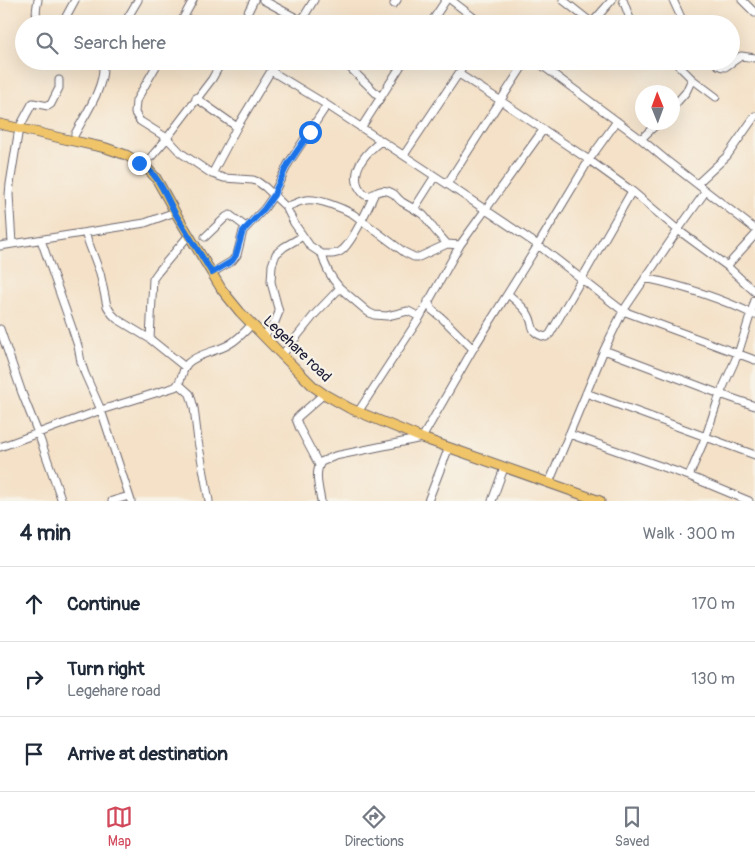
<!DOCTYPE html>
<html lang="en">
<head>
<meta charset="utf-8">
<style>
  :root { --surface:#fff; --page:#f2f2f3; --text:#1f2937; --muted:#747a83; --line:#e0e1e3; --accent:#d1495b }
  body { margin:0; font-family:Pangolin,sans-serif; background:var(--page); color:var(--text) }
  .compass { position:absolute; left:635px; top:85px; width:45px; height:45px; border-radius:50%; background:var(--surface); box-shadow:0 5px 20px #0002; rotate:359deg }
  .stop { position:absolute; width:15px; height:15px; margin:-11px; border:4px solid #1a73e8; border-radius:50%; background:#fff }
  .stop.end { background:#1a73e8; border-color:#fff; box-shadow:0 1px 5px #0008 }
  .list { margin:0; padding:0; list-style:none }
  h2 { display:flex; justify-content:space-between; align-items:center; height:65px; margin:0; padding:0 20px; font-size:21px }
  h2 small { font-size:16px; font-weight:400; color:var(--muted) }
  .list li { display:grid; grid-template-columns:32px 1fr auto; gap:15px; align-items:center; box-sizing:border-box; height:75px; padding:0 20px; border-top:1px solid var(--line) }
  .list b { display:block; font-size:19px; white-space:nowrap }
  .list p { margin:0; font-size:16px; white-space:nowrap; color:var(--muted) }
  .list em { font-size:16px; font-style:normal; color:var(--muted) }
  .icon { flex:none; width:28px; height:28px; fill:none; stroke:currentColor; stroke-width:2; stroke-linecap:round; stroke-linejoin:round }
  .map { position:relative; flex:none; width:755px; height:501px; overflow:hidden }
  .search { position:absolute; background:var(--surface); box-shadow:0 5px 20px #0002; left:15px; right:15px; top:15px; height:55px; display:flex; align-items:center; gap:12px; box-sizing:border-box; padding:0 18px; border-radius:28px; color:var(--muted); font-size:19px }
  .sheet { height:290px; background:var(--surface) }
  nav { display:flex; justify-content:space-around; align-items:center; box-sizing:border-box; height:70px; border-top:1px solid var(--line); background:var(--surface); font-size:14px; color:var(--muted) }
  nav a { display:grid; justify-items:center; gap:2px }
  nav .on { color:var(--accent) }
  .map>svg:first-child { display:block }
</style>
</head>
<body>
<div class="map">
<svg width="755" height="501" viewBox="0 0 755 501">
  <rect width="100%" height="100%" fill="#f7f3e8"/>
  <filter id="ink" filterUnits="userSpaceOnUse"><feTurbulence type="fractalNoise" baseFrequency=".02" numOctaves="2"/><feDisplacementMap in="SourceGraphic" scale="10" xChannelSelector="R" yChannelSelector="G"/><feConvolveMatrix kernelMatrix="1 2 1 2 8 2 1 2 1" color-interpolation-filters="sRGB"/></filter>
  <filter id="wash" filterUnits="userSpaceOnUse"><feTurbulence type="fractalNoise" baseFrequency=".0096" numOctaves="4" result="noise"/><feDisplacementMap in="SourceGraphic" scale="20" xChannelSelector="R" yChannelSelector="G"/><feGaussianBlur stdDeviation="1.12" result="paint"/><feColorMatrix in="noise" values="0 0 0 0 0 0 0 0 0 0 0 0 0 0 0 0 0 1.4 0 .05"/><feComposite in="paint" operator="in"/></filter>
  <g filter="url(#wash)">
    <rect width="100%" height="100%" fill="#f4e1c7"/>
  </g>
  <g filter="url(#ink)">
    <g fill="none" stroke-linecap="round" stroke-linejoin="round">
      <!-- minor casing -->
      <g stroke="#6c656c" stroke-width="9">
        <path id="minor" d="M38,0C36,9 35,16 39,24
          M263,0L302,21
          M451,0L482,24
          M563,0L592,23
          M623,0L632,24
          M673,0L684,24
          M742,0L755,13
          M394,4L397,0
          M300,23L314,0
          M62,24L75,0
          M124,24L138,0
          M180,24L193,0
          M242,24L254,0
          M430,24L446,0
          M591,24L612,0
          M159,61L136,101L135,113L140,121L167,138L181,153L212,174L224,178L253,180L258,182L265,187L286,207L294,223L310,246L322,254C325,268 331,278 340,288
          M343,61L380,97
          M536,61L641,139L666,160L755,229
          M674,61L692,79L716,97
          M715,61C717,66 720,67 725,67L741,56L755,58
          M548,70L556,61
          M271,71L327,105L447,184L538,245L623,311L755,360
          M459,74L501,101L589,160L632,191L678,230L727,266L755,292
          M196,98L237,127
          M672,108L686,92L692,79
          M361,128L404,61
          M75,134C85,115 108,82 102,61
          M641,139L659,122
          M381,141C368,151 351,167 358,186C360,189 362,193 365,195C374,199 378,184 394,194C397,197 399,200 402,202C409,206 416,210 422,214C427,218 430,224 434,229C438,234 443,239 447,244
          M404,155L467,61
          M151,157L164,142L212,79L222,61
          M212,174L237,127L277,61
          M447,184L526,61
          M697,184L727,156L755,116
          M286,207C292,205 299,201 306,200C318,198 342,208 353,214L404,252L414,257H419L447,244L460,245
          M414,209L435,176
          M85,233L100,273L107,306L112,314L117,319L150,339L185,367
          M205,237L226,217L230,215L246,227
          M41,240L72,328L78,346L81,362L85,374L101,410L131,501
          M12,243L9,195L10,184L19,128L32,104L33,103L48,106L51,104L59,88V80
          M0,246L145,223L175,212
          M322,254C329,254 336,255 341,251C352,244 369,206 375,193
          M727,266L755,235
          M212,273L232,261L237,255L243,231L264,209L274,195L276,189L288,164L327,105
          M645,278C683,286 720,298 755,315
          M508,294C515,300 523,306 528,314C535,325 528,333 546,337L550,334L632,191
          M428,301L432,310L443,319L473,349
          M0,329L22,393L38,433L62,501
          M264,336L275,322L279,312L271,282L272,265L276,254L284,247L303,236
          M150,339L153,279L158,272L189,235
          M604,350L720,394L755,406
          M282,355L315,314L340,288L368,312L374,315L387,316L408,311L420,317
          M179,384L190,394L194,408L198,441L209,501
          M586,393L755,455
          M358,412L420,317L460,245L543,130
          M569,434L689,476L749,501
          M0,447L101,410L175,387C183,381 181,370 188,363C199,353 215,352 228,345C237,340 245,332 252,324
          M319,465L300,429L296,419L300,415L324,394
          M689,476L706,436L720,394L738,354L755,300
          M549,483L604,350L623,311L678,230L706,191
          M112,501L129,496
          M321,501C319,489 314,473 321,462L335,456L422,438L473,349L538,245L589,160L617,121
          M428,501L449,447
          M492,501L504,468"/>
      </g>
      <!-- major casing -->
      <g stroke="#6c656c" stroke-width="11">
        <path id="major" d="M0,124L69,140L106,148L126,155L145,166L156,178L175,212L222,290L240,312L282,355L314,387L324,394L349,408L422,438L600,501"/>
      </g>
      <!-- minor -->
      <use href="#minor" stroke="#fff" stroke-width="7"/>
      <!-- major -->
      <use href="#major" stroke="#f0c469" stroke-width="9"/>
    </g>
  </g>
  <g fill="none" stroke-linecap="round" stroke-linejoin="round" filter="url(#ink)">
    <!-- route -->
    <path stroke="#1a73e8" stroke-width="6" d="M139,163C158,172 165,195 175,213C187,233 200,253 212,273L232,261L236,255L243,231L264,209L274,195L276,189L288,164L310,132"/>
  </g>
  <g text-anchor="middle" dominant-baseline="central" stroke-width="4.5" stroke-linejoin="round" paint-order="stroke">
    <!-- street labels -->
    <g font-size="15" fill="#22223b" stroke="#f7f3e8">
      <text transform="translate(297 349) rotate(44)">Legehare road</text>
    </g>
  </g>
</svg>
<svg class="compass" viewBox="-18 -18 36 36"><path d="M0-13l5 13h-10z" fill="#e53935"/><path d="M0 13l5-13h-10z" fill="#747a83"/></svg>
<div class="stop" style="left:310px;top:132px"></div>
<div class="stop end" style="left:139px;top:163px"></div>
<div class="search"><svg class="icon" aria-label="search" viewBox="0 0 24 24"><circle cx="10" cy="10" r="6"/><path d="M15 15l6 6"/></svg>Search here</div>
</div>
<section class="sheet">
<h2>4 min<small>Walk · 300 m</small></h2>
<ul class="list">
<li><svg class="icon" aria-label="ahead" viewBox="0 0 24 24"><path d="M12 20V5M6 11l6-6 6 6"/></svg><div><b>Continue</b></div><em>170 m</em></li>
<li><svg class="icon" aria-label="right" viewBox="0 0 24 24"><path d="M7 20v-9h11M14 6l5 5-5 5"/></svg><div><b>Turn right</b><p>Legehare road</p></div><em>130 m</em></li>
<li><svg class="icon" aria-label="arrive" viewBox="0 0 24 24"><path d="M6 21V4h12l-3 4 3 4H6"/></svg><div><b>Arrive at destination</b></div></li>
</ul>
</section>
<nav>
<a class="on"><svg class="icon" aria-label="map" viewBox="0 0 24 24"><path d="M3 6l6-2 6 2 6-2v14l-6 2-6-2-6 2zM9 4v14M15 6v14"/></svg>Map</a>
<a><svg class="icon" aria-label="directions" viewBox="0 0 24 24"><path d="M12 3l9 9-9 9-9-9zM9 14v-3h6M13 9l2 2-2 2"/></svg>Directions</a>
<a><svg class="icon" aria-label="saved" viewBox="0 0 24 24"><path d="M7 4h10v16l-5-4-5 4z"/></svg>Saved</a>
</nav>
</body>
</html>
